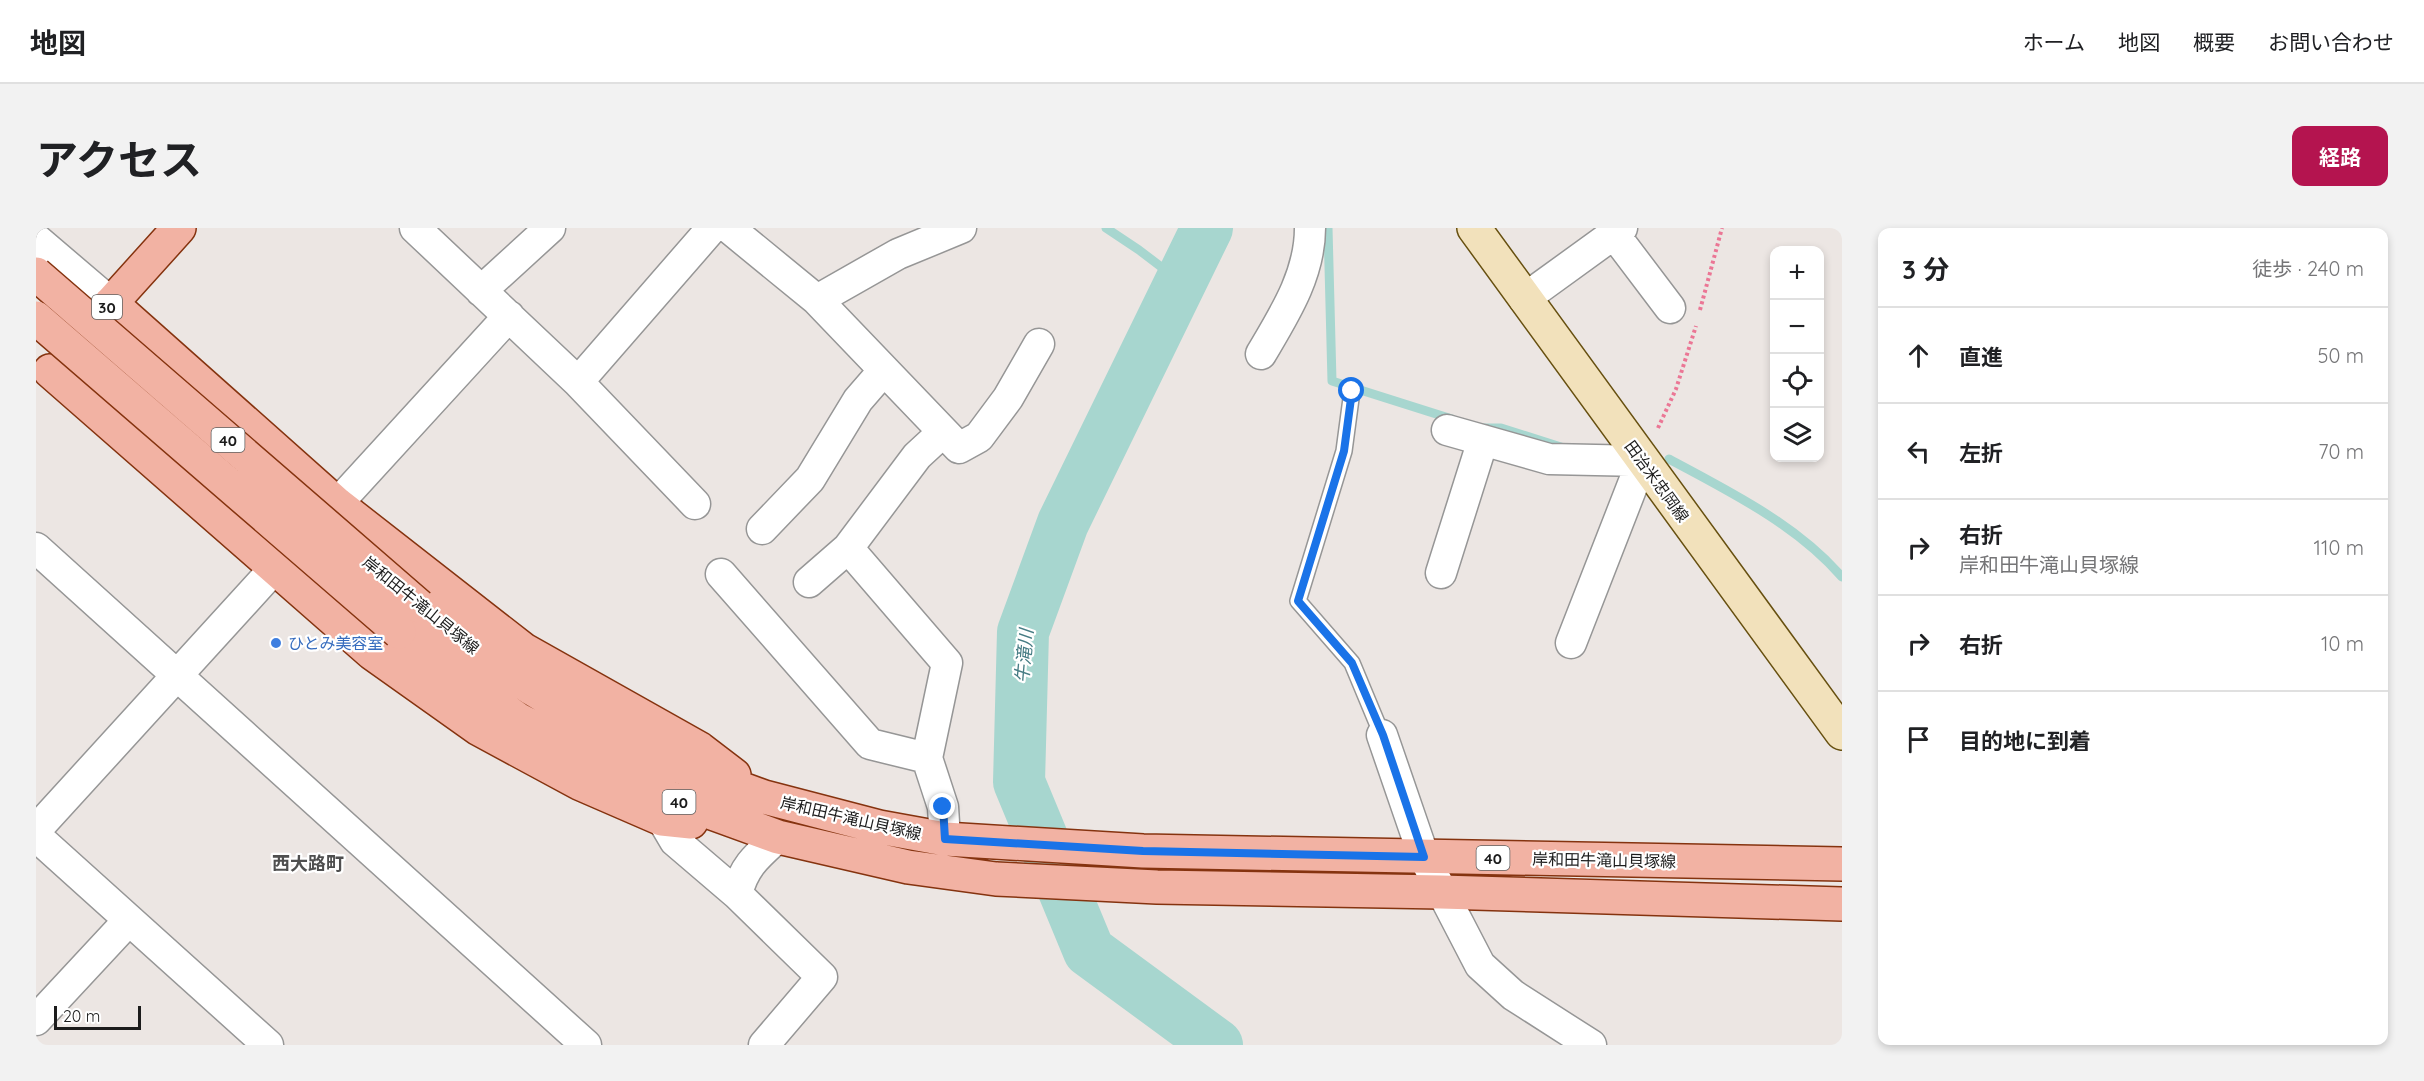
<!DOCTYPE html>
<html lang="ja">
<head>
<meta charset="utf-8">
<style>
  :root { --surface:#fff; --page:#f2f2f2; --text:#202124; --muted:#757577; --line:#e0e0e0; --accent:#b4144f }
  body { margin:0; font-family:Quicksand,"Noto Sans JP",sans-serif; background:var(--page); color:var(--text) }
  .controls { position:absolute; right:18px; top:18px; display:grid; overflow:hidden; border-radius:12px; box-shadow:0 3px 9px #0003 }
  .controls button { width:54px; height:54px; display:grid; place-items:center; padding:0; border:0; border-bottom:2px solid var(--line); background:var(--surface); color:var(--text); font:30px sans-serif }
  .scale { position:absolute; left:18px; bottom:15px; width:87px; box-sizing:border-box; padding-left:6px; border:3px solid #1c1c1c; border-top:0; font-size:16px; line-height:21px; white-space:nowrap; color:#1c1c1c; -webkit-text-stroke:4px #fff; paint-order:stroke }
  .stop { position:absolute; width:18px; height:18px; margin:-14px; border:4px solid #1a73e8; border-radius:50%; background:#fff }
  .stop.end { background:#1a73e8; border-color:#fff; box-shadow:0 2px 6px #0008 }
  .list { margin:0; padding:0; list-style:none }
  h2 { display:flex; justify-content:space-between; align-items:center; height:78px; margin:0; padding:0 24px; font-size:26px }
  h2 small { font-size:20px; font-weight:400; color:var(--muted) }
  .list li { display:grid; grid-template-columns:39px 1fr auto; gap:18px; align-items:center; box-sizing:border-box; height:96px; padding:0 24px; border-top:2px solid var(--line) }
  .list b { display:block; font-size:22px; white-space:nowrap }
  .list p { margin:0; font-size:20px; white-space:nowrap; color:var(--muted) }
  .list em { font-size:20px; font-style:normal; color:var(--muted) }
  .icon { flex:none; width:33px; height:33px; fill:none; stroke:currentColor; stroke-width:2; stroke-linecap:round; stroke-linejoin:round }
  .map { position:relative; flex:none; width:1806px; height:817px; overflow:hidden; border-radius:12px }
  header { display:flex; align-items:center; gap:36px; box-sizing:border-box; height:84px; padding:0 30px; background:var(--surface); border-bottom:2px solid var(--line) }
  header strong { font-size:28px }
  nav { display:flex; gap:33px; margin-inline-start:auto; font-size:21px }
  .intro { display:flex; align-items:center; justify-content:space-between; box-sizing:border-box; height:144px; padding:0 36px }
  h1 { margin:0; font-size:42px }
  .button { padding:15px 27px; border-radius:12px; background:var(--accent); color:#fff; font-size:21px; font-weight:700 }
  main { display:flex; gap:36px; padding:0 36px }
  aside { flex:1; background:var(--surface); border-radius:12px; box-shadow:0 3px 9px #0003 }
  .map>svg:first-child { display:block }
</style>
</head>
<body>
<header>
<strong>地図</strong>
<nav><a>ホーム</a><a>地図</a><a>概要</a><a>お問い合わせ</a></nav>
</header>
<div class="intro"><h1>アクセス</h1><a class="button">経路</a></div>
<main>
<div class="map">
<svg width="1806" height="817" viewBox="0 0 1806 817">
  <rect width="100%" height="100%" fill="#ece6e3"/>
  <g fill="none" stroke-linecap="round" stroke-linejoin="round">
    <!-- stream -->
    <path stroke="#a7d6cf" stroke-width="9" d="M1070,0L1103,22L1145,54
      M1292,0L1296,153L1416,191
      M1446,200H1465L1528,220
      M1633,231C1694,264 1760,296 1806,349"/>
    <!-- river -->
    <path stroke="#a7d6cf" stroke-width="52" d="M1171,0L1027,295L987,404L983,554L1053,723L1181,817"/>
    <!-- lane casing -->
    <g stroke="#969696" stroke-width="18">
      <path id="lane" d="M1316,163L1308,223L1262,373L1316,435L1346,507"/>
    </g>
    <!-- street casing -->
    <g stroke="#969696" stroke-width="33">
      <path id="street" d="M379,0L542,154L659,276
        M693,0L781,72L923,220L943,209L972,170L1003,116
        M1578,6L1634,80
        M0,11L75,75
        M445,63L514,0
        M1488,71L1586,0
        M781,72L862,26L925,0
        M1225,126C1248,87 1274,47 1274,0
        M542,154L676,0
        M1411,202L1513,231L1606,233L1535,415
        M301,276L473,88
        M726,301L774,251L822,172L848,142
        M0,320L550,817
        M812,320L911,435L891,530L907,579L909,611
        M1405,345L1447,212
        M685,346L834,516L891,530
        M773,354L812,320L881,228L907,204
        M1346,507L1388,629L1444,737L1477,767L1555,817
        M626,591L639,613L701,666L786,749L728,817
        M0,602L238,341
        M0,608L232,817
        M701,666C708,638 721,628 742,609
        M0,792L93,692"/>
    </g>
    <!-- secondary casing -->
    <g stroke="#675010" stroke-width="36">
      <path id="secondary" d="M1438,0L1806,505"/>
    </g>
    <!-- primary casing -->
    <g stroke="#85330f" stroke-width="36">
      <path id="primary" d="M75,75L301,276L488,422L664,521L698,547
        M60,92L143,0
        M14,143L336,425L443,501L543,555L626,591L655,594
        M383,378L427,415L495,460L571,505L638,536L728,569L843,599L909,611L1107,623L1806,636
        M363,404L411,442L483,492L632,569L742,609L872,639L960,651L1121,659L1405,664L1806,676"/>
    </g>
    <!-- path -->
    <path stroke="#eb7695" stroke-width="4" stroke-dasharray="3 3" stroke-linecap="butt" d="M1664,82L1686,0
      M1622,200L1640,161L1660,98"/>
    <!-- lane -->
    <use href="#lane" stroke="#fff" stroke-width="15"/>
    <!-- street -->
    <use href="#street" stroke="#fff" stroke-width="30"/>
    <!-- secondary -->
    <use href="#secondary" stroke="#f2e1bb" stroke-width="33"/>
    <!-- primary -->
    <use href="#primary" stroke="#f2b2a3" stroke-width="33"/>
    <!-- primary-bridge casing -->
    <g stroke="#85330f" stroke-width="36" stroke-linecap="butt">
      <path id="primary-bridge" d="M0,46L383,378
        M0,90L363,404"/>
    </g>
    <!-- primary-bridge -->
    <use href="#primary-bridge" stroke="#f2b2a3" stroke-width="33"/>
  </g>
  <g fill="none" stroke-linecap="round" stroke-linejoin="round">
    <!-- route -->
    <path stroke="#1a73e8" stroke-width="8" d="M907,579L909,611L1107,623L1388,629L1347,507L1316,435L1262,373L1308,223L1316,163"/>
  </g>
  <!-- markers -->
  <circle fill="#3f7fe0" stroke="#fff" stroke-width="2" cx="240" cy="415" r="6"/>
  <g text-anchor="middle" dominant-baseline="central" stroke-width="4.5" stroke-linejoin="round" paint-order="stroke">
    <!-- shield labels -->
    <g fill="#fff" stroke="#606060" stroke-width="1.5">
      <rect x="56" y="67" width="30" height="24" rx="4.5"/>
      <rect x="175.5" y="200" width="33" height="24" rx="4.5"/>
      <rect x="626.5" y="562" width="33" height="24" rx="4.5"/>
      <rect x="1440.5" y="618" width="33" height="24" rx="4.5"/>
    </g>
    <g font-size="15" font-weight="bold" fill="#1c1c1c">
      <text x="71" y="79">30</text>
      <text x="192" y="212">40</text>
      <text x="643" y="574">40</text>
      <text x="1457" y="630">40</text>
    </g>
    <!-- street labels -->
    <g font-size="16" fill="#1c1c1c" stroke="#fff">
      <text transform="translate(1621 253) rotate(54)">田治米忠岡線</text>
      <text transform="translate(385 377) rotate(39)">岸和田牛滝山貝塚線</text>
      <text transform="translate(815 590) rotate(13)">岸和田牛滝山貝塚線</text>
      <text transform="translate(1568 632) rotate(1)">岸和田牛滝山貝塚線</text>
    </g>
    <!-- shop labels -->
    <g font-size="16" fill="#366cbe" stroke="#fff" text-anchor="start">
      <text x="252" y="415">ひとみ美容室</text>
    </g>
    <!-- water labels -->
    <g font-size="18" font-style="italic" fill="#467c84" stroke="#fff">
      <text transform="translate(988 428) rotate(-85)">牛滝川</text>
    </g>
    <!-- neighbourhood labels -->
    <g font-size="18" font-weight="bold" fill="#4f4f4f" stroke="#fff">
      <text x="272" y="635">西大路町</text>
    </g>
  </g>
</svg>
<div class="controls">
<button>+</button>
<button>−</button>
<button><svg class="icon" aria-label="locate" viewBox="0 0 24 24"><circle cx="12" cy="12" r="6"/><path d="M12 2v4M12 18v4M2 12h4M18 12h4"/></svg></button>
<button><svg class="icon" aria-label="layers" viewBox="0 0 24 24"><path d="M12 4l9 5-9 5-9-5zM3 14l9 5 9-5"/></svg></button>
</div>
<div class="scale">20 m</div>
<div class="stop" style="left:1316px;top:163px"></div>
<div class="stop end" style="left:907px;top:579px"></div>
</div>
<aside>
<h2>3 分<small>徒歩 · 240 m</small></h2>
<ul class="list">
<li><svg class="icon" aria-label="ahead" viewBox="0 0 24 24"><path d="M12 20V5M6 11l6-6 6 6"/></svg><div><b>直進</b></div><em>50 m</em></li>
<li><svg class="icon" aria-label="left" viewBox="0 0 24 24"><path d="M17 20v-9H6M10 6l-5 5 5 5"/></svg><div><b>左折</b></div><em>70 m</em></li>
<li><svg class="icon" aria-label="right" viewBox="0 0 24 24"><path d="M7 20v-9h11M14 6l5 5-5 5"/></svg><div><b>右折</b><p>岸和田牛滝山貝塚線</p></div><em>110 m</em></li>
<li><svg class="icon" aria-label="right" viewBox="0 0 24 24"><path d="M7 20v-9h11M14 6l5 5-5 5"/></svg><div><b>右折</b></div><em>10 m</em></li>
<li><svg class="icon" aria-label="arrive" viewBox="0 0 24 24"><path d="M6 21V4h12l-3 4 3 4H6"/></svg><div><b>目的地に到着</b></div></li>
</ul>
</aside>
</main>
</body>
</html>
